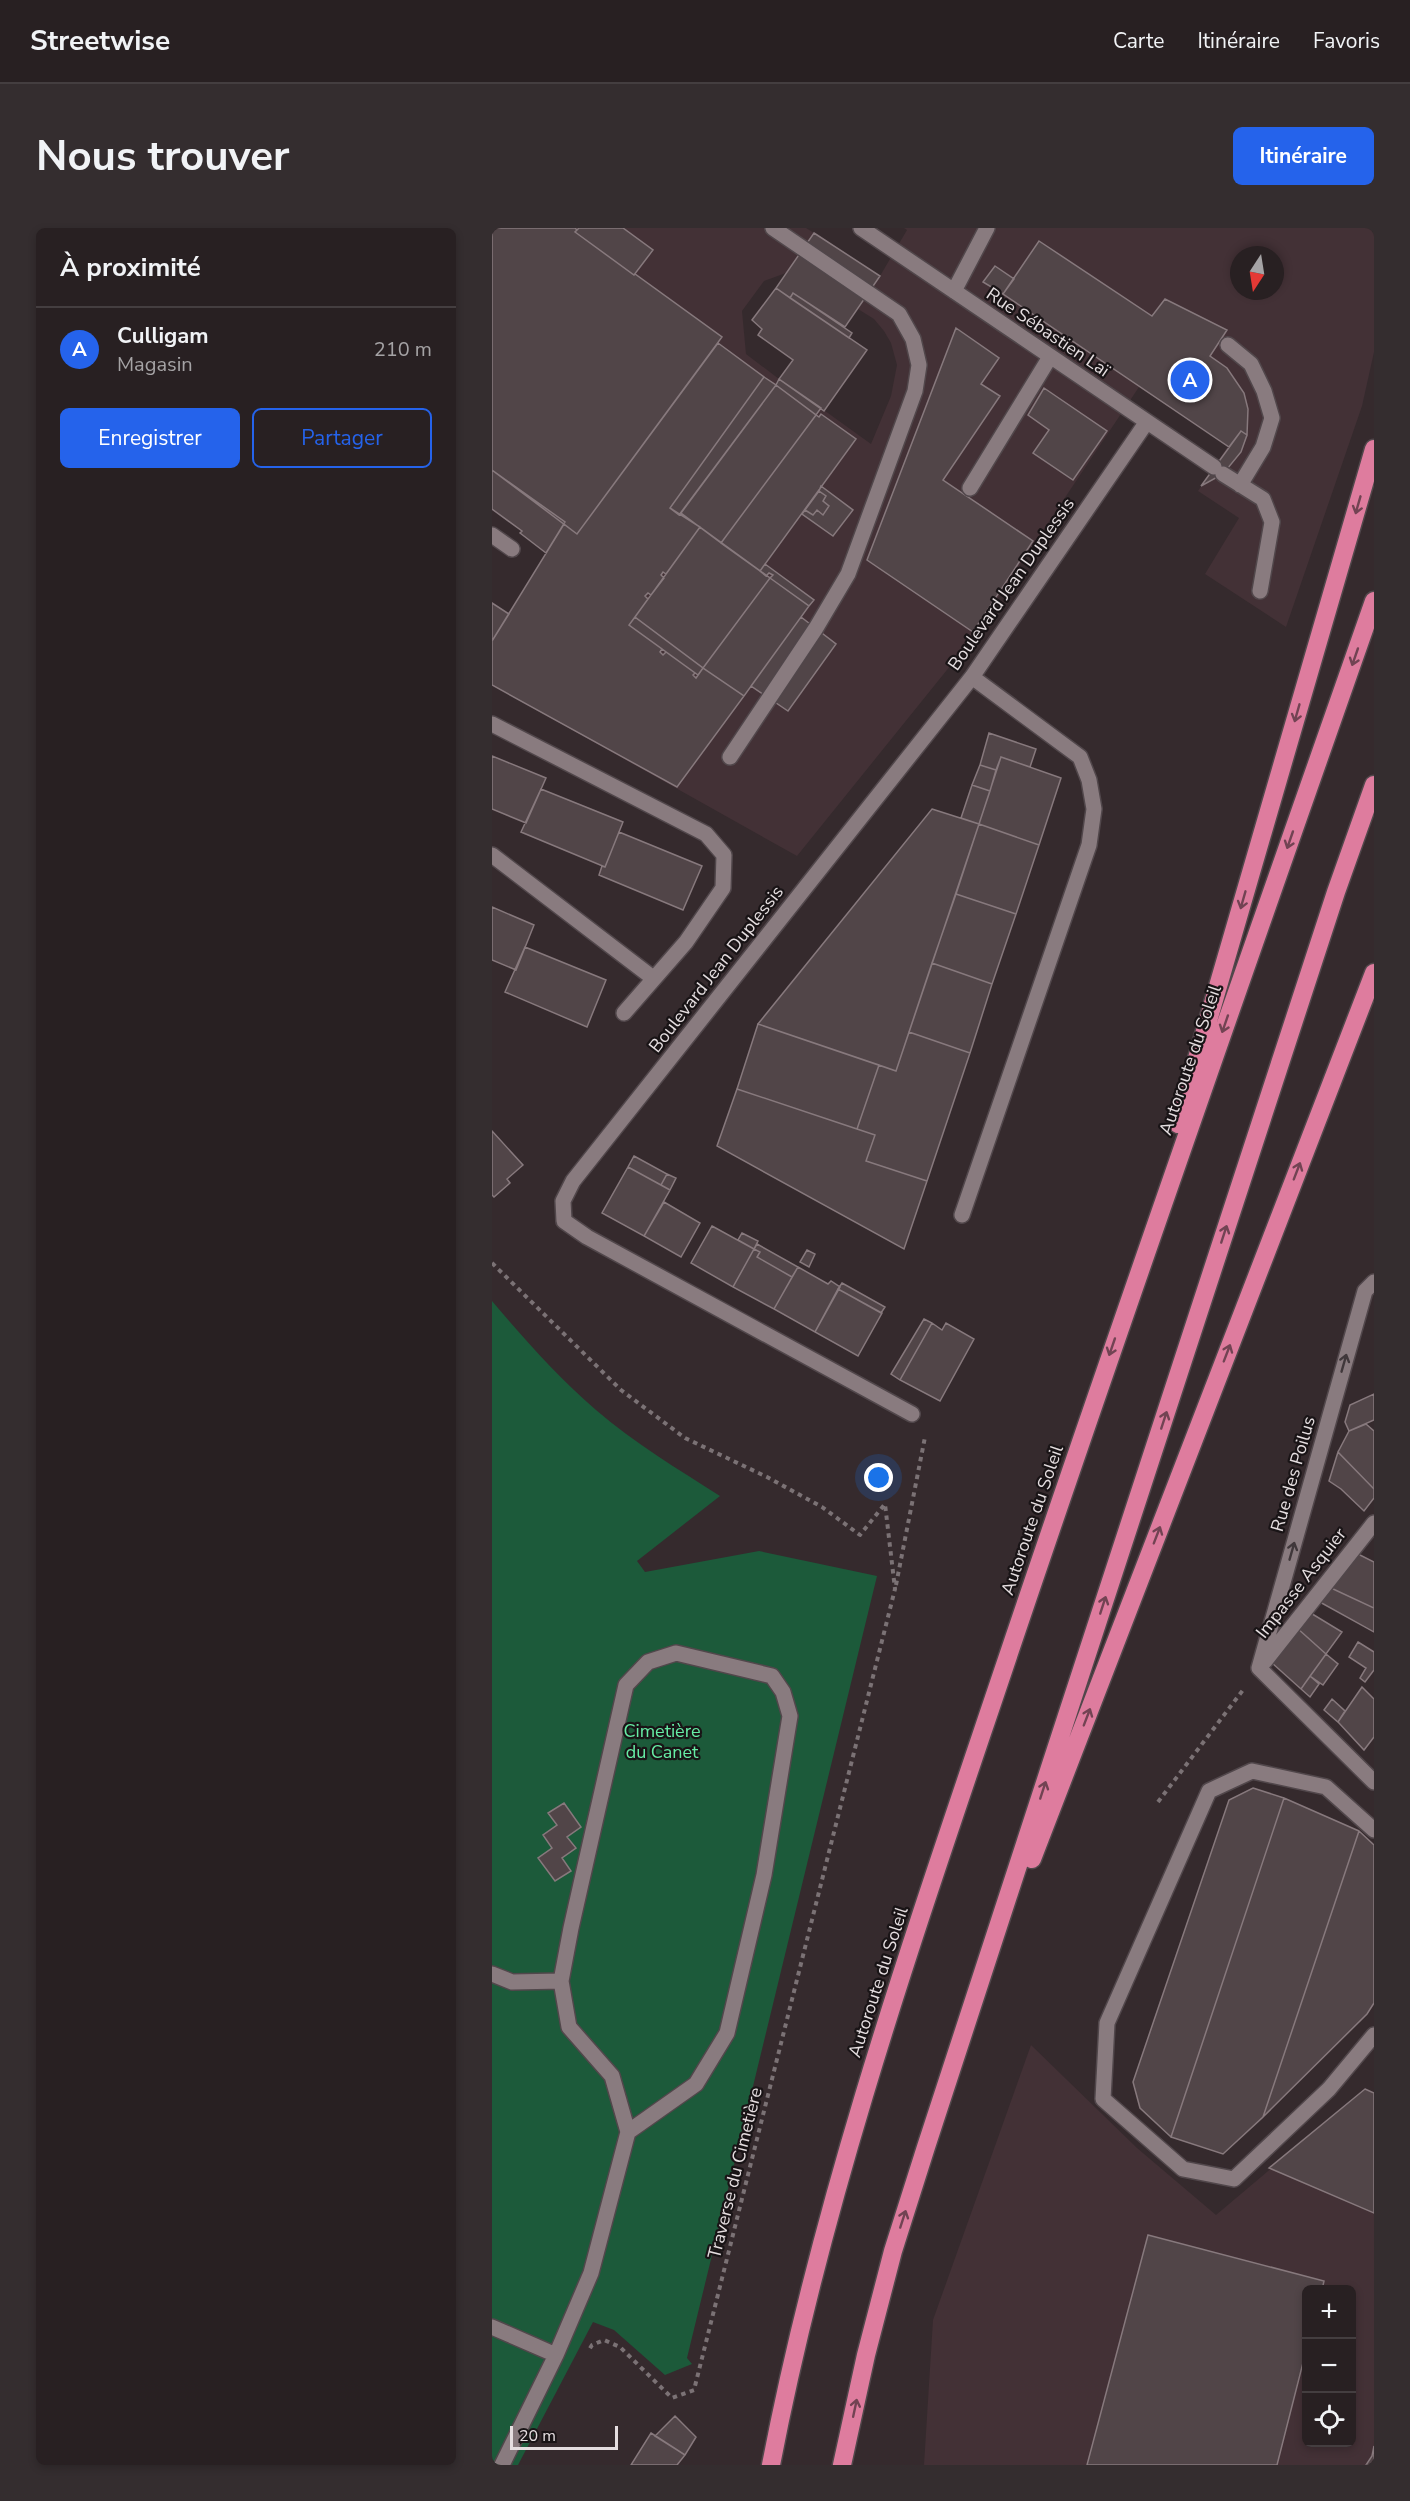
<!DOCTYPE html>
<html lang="fr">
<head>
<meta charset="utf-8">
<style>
  :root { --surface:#282022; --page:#342d2f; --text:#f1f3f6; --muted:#a5a3a5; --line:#443e40; --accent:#2563eb }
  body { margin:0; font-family:"Nunito Sans",sans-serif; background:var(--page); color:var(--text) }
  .controls { position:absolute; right:18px; bottom:18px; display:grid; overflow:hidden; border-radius:9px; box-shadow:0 3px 9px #0003 }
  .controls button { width:54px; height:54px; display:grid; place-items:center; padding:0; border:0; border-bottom:2px solid var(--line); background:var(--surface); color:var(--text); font:30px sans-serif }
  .compass { position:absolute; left:738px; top:18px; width:54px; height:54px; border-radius:50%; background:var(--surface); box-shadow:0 3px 9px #0003; rotate:192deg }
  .scale { position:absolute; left:18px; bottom:15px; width:108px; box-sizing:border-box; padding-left:6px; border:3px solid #e5dee0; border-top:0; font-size:16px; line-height:21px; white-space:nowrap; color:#e5dee0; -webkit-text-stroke:4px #191416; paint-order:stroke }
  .you { position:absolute; left:387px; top:1250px; width:21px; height:21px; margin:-15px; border:4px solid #fff; border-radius:50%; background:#1a73e8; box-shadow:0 0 0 9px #1a73e833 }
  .badge { display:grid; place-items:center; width:39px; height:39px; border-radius:50%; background:var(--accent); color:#fff; font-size:20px; font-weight:700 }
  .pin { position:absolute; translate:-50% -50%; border:3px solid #fff; box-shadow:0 2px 6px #0006 }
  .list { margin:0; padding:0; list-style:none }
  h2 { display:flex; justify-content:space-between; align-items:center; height:78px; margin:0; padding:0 24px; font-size:26px }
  h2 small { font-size:20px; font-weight:400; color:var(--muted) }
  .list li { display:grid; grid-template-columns:39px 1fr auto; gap:18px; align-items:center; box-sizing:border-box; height:84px; padding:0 24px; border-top:2px solid var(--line) }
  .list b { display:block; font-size:22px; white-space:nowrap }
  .list p { margin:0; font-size:20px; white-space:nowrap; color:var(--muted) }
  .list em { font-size:20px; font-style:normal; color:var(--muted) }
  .actions { display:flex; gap:12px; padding:18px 24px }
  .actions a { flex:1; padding:14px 0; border:2px solid var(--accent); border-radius:9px; text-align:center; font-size:21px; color:var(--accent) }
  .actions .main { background:var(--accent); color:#fff }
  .icon { flex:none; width:33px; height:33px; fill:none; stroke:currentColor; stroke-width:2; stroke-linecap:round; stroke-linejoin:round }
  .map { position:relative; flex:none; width:882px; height:2237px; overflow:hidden; border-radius:9px }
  header { display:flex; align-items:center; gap:36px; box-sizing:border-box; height:84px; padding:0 30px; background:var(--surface); border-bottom:2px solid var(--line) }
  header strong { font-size:28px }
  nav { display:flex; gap:33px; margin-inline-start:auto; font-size:21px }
  .intro { display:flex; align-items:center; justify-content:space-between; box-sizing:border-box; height:144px; padding:0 36px }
  h1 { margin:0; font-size:42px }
  .button { padding:15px 27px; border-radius:9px; background:var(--accent); color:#fff; font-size:21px; font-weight:700 }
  main { display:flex; gap:36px; padding:0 36px }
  aside { flex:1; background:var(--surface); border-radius:9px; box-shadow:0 3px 9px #0003 }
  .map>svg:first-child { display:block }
</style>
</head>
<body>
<header>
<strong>Streetwise</strong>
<nav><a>Carte</a><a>Itinéraire</a><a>Favoris</a></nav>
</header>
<div class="intro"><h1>Nous trouver</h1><a class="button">Itinéraire</a></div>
<main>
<aside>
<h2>À proximité<small></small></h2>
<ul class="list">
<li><span class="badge">A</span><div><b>Culligam</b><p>Magasin</p></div><em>210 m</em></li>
</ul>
<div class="actions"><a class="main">Enregistrer</a><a>Partager</a></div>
</aside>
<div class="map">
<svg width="882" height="2237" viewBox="0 0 882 2237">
  <rect width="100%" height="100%" fill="#352a2d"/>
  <!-- built -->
  <path fill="#433136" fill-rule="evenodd" d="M0,0H314L322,5L294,45L272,53L250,83L254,126L287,151L189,285L208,299L143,389L211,439L268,343L324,187L329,180L379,216L399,168L405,137L399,115L392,103L382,91L366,81L388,48L415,2L412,0H882V124L870,178L794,399L713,346L747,290L706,263L736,218L647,159L471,422L305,628L0,457V413L73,295ZM747,27H783V63H747Z
    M539,1817L645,1920L724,1987L873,1861L882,1865V2237H432L441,2092ZM814,2062H860V2214H814Z"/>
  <!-- green -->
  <path fill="#1c5a3a" d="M0,1073C32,1111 66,1149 104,1182C142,1215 186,1241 228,1268L145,1333L153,1344L267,1323L385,1348L195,2130L200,2136L173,2147L122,2102L101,2094L26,2237H0Z"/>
  <!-- building -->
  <path fill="#514548" stroke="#87797d" stroke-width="1.5" d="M0,0H83L85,2L83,4L142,47L143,46L230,109L85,306L0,242Z
    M87,0H131L161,22L142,47L83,4Z
    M322,5L388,48L353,99L301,65L298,70L284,60Z
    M547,13L660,88L673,71L735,102L718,128L735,140L752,165L756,181L755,207L749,203L737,219L511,66Z
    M503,38L522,51L511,66L491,54Z
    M284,60L375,122L332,183L287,151L301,132L266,107L270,101L260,92Z
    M301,65L360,105L357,110L298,70Z
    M464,100L507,130L489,156L508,168L451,252L541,313L481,404L375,332Z
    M226,115L272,149L178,280L208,299L174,346L171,344L169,347L172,350L159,367L156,365L153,368L156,371L137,397L170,421L168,424L171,427L174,424L203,445L201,447L204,450L211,440L252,468L185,559L0,457V413L72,296L85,306Z
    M272,149L284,157L187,287L178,280Z
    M287,151L329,180L324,187L284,157Z
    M284,157L324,187L229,315L189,285Z
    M552,160L615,203L581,252L541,225L557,202L536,187Z
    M329,186L364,211L268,343L229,315L324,187L327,189Z
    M749,203L755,207L749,224L731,246L709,258Z
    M0,242L73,294L54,325L28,305L30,303L0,281Z
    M329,258L361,282L341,308L310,286L313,282L321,287L325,282L331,287L337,278L331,273L334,268L327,263Z
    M327,263L334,268L331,273L337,278L331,287L325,282L321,287L313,282Z
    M208,299L278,350L211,440L143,389Z
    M273,336L322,372L317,378L278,350L281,347L277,345L274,348L268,343Z
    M278,350L317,378L252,468L211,440Z
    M0,375L17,386L0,413Z
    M143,389L211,440L206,447L137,397Z
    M309,389L344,416L296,483L259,458Z
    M497,505L544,521L538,539L509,529L504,542L488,537Z
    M0,528L54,550L34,595L0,581Z
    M509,529L569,550L547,617L487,596Z
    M488,537L504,542L498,563L480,557Z
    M480,557L498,563L487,596L469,590Z
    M49,561L131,594L113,639L29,604Z
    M440,581L487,596L404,843L266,796Z
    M487,596L547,617L524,686L464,666Z
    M127,604L210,638L191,682L107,647L110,638L113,639Z
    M464,666L524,686L500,756L440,735Z
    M0,679L42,697L24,742L0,732Z
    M33,719L114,752L95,799L13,764Z
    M440,735L500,756L478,825L417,804Z
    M266,796L387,837L365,901L245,861Z
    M417,804L478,825L435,953L374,933L383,907L365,901L387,837L404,843Z
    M245,861L383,907L374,933L435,953L412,1021L225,918Z
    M0,903L31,937L15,951L18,955L2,969L0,967Z
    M142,928L175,946L169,957L136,939Z
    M136,939L178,962L152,1008L110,985Z
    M175,946L184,950L178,962L169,957Z
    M172,974L208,995L189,1029L152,1008Z
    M220,998L262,1021L241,1059L199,1035Z
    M250,1005L266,1013L262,1021L246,1012Z
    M265,1016L306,1039L300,1049L265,1029L268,1024L262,1021Z
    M262,1021L268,1024L265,1029L300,1049L282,1081L241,1059Z
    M315,1022L323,1026L317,1039L308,1034Z
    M306,1039L336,1056L339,1053L348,1059L323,1104L282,1081Z
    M350,1055L393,1079L389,1085L346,1061Z
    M346,1061L390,1085L366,1128L323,1104Z
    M432,1091L440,1095L408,1152L399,1146Z
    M440,1095L450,1102L454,1095L482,1111L448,1173L408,1152Z
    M882,1166V1192L857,1203L853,1194L858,1177Z
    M874,1196L882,1203V1261L846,1224L857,1203Z
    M846,1224L882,1261V1270L872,1283L849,1261L837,1253Z
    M866,1326L882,1334V1380L839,1360Z
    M839,1360L882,1380V1404L826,1373Z
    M817,1384L850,1404L834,1426L805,1400Z
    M805,1400L834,1426L809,1461L780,1435Z
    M866,1414L882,1424V1442L873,1454L868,1450L874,1440L857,1429Z
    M834,1426L846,1436L831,1457L818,1448Z
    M818,1448L827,1456L818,1469L809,1461Z
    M870,1459L882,1471V1509L872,1522L846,1494Z
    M840,1471L853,1483L846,1494L832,1482Z
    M761,1560L792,1570L679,1909L648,1880L641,1854L737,1572Z
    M792,1570L867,1603L771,1889L731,1926L679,1909Z
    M72,1575L89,1599L75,1609L84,1620L70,1630L79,1643L63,1653L46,1630L60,1620L51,1607L65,1597L56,1585Z
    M867,1603L882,1617V1775L875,1786L771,1889Z
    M873,1861L882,1865V1985L777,1940Z
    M656,2007L832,2053L830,2062H814V2123L785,2237H595Z
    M183,2188L204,2209L193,2227L163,2208Z
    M159,2205L193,2227L185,2237H139Z
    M882,2218V2237H874L880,2228Z"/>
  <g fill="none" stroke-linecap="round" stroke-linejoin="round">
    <!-- minor casing -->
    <g stroke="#51474b" stroke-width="18">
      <path id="minor" d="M369,0L722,239
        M462,63L495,0
        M736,117L759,136L772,163L780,190L771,219L748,257
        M731,246L771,271L780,294L768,363
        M478,260L558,129
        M0,307L20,321
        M0,496L214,606L232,627L231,660L194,714L132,785
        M238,529L324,400L356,346L423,163L427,137L421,111L407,86L281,0
        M0,627L161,750
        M470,987L597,617L602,581L597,552L588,529L480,449
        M420,1186L95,1009L72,993L71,973L81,953L480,449L654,195
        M773,1433L882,1295
        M767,1440L873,1063L882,1054
        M767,1440L882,1554
        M882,1602L834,1559L760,1543L717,1563L615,1795L611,1871L691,1941L742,1951L837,1861L882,1807
        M0,1746L20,1754L69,1753
        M0,2099L64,2127
        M10,2237L64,2127L99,2045L136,1904L120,1848L77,1799L69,1753L79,1700L134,1457L156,1434L184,1425L280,1448L291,1464L298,1488L272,1647L235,1805L204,1856L136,1904"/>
    </g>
    <!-- highway casing -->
    <g stroke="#51474b" stroke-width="21">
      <path id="highway" d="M686,896L882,221
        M540,1631L882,745
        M279,2237C331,1966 423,1704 511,1443C631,1086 757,730 882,373
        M350,2237L374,2127L401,2023L434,1919L844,664L882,557"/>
    </g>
    <!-- path -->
    <path stroke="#7b7275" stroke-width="4" stroke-dasharray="4.5 4.5" stroke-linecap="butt" d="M0,1035L129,1162L193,1210L275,1249L330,1279L368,1307L393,1276L403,1361L202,2162L180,2170L128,2119L112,2112L100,2117L97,2122
      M404,1357L433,1209
      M666,1574L751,1462"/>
    <!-- minor -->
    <use href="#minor" stroke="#897b7f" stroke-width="15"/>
    <!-- highway -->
    <use href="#highway" stroke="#de7c9e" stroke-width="18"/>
  </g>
  <!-- one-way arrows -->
  <defs><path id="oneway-shaft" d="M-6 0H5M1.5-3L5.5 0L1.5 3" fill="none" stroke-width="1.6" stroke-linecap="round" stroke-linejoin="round" transform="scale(1.5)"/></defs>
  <g stroke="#724353">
    <use href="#oneway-shaft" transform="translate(866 277) rotate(106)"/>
    <use href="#oneway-shaft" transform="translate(863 429) rotate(109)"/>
    <use href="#oneway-shaft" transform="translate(805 485) rotate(106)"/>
    <use href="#oneway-shaft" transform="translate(798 612) rotate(109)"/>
    <use href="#oneway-shaft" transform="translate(751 672) rotate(106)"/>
    <use href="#oneway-shaft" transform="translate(733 796) rotate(109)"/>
    <use href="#oneway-shaft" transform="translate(805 943) rotate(-69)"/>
    <use href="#oneway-shaft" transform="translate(732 1006) rotate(-72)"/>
    <use href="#oneway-shaft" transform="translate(620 1119) rotate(109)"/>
    <use href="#oneway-shaft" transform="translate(735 1125) rotate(-69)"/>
    <use href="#oneway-shaft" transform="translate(672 1192) rotate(-72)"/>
    <use href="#oneway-shaft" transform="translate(665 1307) rotate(-69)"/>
    <use href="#oneway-shaft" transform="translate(611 1377) rotate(-72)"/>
    <use href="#oneway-shaft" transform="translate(595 1489) rotate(-69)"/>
    <use href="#oneway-shaft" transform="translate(551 1562) rotate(-72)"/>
    <use href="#oneway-shaft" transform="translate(411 1991) rotate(-72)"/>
    <use href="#oneway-shaft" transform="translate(363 2180) rotate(-78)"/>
  </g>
  <g stroke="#40383b">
    <use href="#oneway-shaft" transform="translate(852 1135) rotate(-74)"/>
    <use href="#oneway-shaft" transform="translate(800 1323) rotate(-74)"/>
  </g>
  <g text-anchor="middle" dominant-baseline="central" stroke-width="4.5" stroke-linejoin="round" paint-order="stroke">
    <!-- street labels -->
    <g font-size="18" fill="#e5dee0" stroke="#191416">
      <text transform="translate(556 104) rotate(34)">Rue Sébastien Laï</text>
      <text transform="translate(519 356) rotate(-55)">Boulevard Jean Duplessis</text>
      <text transform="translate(224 741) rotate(-52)">Boulevard Jean Duplessis</text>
      <text transform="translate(698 832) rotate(-71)">Autoroute du Soleil</text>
      <text transform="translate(801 1246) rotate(-74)">Rue des Poilus</text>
      <text transform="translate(540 1292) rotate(-71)">Autoroute du Soleil</text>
      <text transform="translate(809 1355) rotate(-52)">Impasse Asquier</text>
      <text transform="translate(386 1754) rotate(-72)">Autoroute du Soleil</text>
      <text transform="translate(243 1945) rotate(-76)">Traverse du Cimetière</text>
    </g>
    <!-- park labels -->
    <g font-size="18" fill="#66eda5" stroke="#191416">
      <text x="170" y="1503">Cimetière<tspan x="170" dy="21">du Canet</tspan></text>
    </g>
  </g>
</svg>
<div class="controls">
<button>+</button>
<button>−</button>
<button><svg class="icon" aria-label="locate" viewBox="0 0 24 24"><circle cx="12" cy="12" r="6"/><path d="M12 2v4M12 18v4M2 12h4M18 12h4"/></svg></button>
</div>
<svg class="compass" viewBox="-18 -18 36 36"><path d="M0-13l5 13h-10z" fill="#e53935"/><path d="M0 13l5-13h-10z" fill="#a5a3a5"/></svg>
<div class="scale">20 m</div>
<div class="you"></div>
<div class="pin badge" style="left:698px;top:152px">A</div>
</div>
</main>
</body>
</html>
